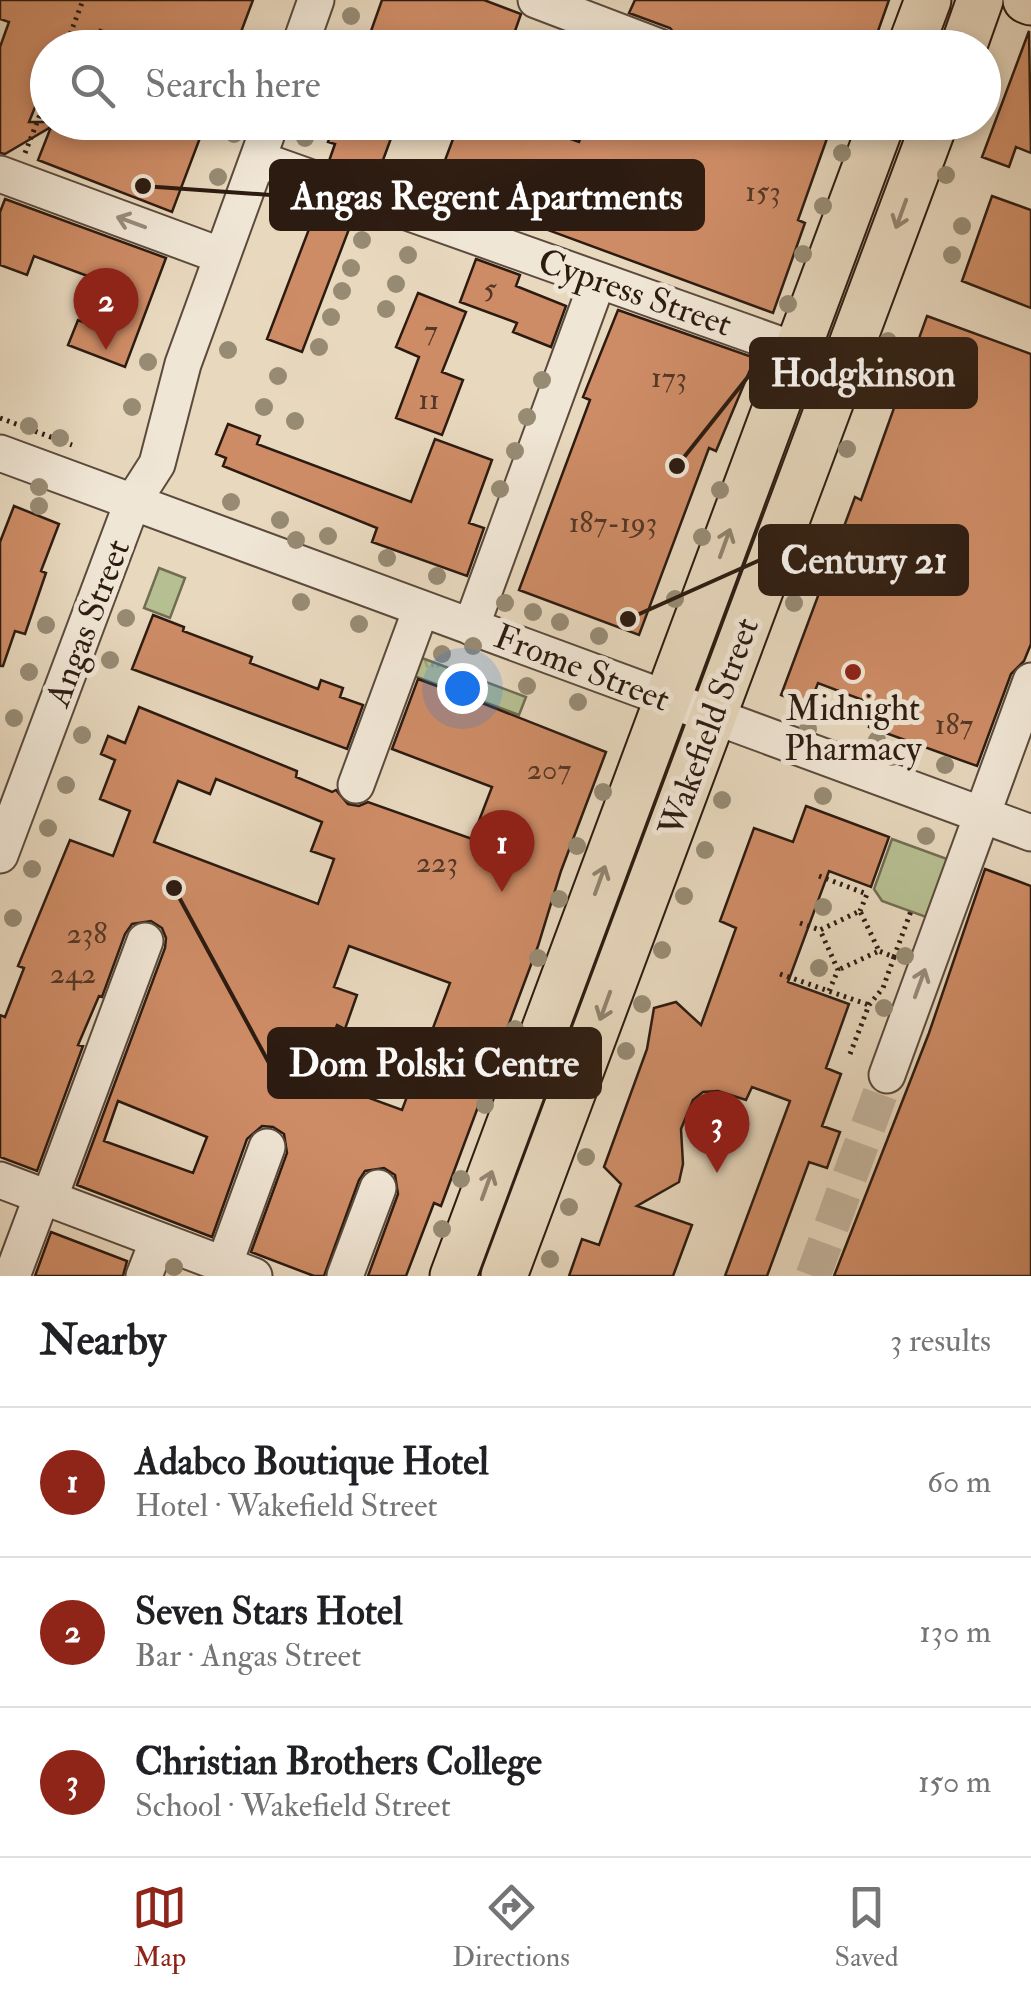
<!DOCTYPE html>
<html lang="en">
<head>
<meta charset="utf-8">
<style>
  :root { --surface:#fff; --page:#f2f2f2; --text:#202124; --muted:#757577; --line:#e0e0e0; --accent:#8f2418 }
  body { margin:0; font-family:"IM FELL Double Pica",serif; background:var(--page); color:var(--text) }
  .you { position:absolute; left:462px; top:688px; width:35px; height:35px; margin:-25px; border:8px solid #fff; border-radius:50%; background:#1a73e8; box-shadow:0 0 0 15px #1a73e833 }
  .badge { display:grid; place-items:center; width:65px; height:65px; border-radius:50%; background:var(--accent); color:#fff; font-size:32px; font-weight:700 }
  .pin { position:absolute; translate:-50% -82px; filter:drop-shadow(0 2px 5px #0008) }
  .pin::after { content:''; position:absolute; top:52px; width:35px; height:30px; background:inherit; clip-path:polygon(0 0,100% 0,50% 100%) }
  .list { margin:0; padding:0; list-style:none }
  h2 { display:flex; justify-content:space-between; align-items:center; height:130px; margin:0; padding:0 40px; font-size:42px }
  h2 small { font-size:32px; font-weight:400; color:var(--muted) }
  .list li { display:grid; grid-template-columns:65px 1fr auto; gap:30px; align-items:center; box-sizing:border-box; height:150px; padding:0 40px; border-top:2px solid var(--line) }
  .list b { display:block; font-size:38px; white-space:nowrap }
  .list p { margin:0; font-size:32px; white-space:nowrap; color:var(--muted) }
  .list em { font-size:32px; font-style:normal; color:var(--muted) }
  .icon { flex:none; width:55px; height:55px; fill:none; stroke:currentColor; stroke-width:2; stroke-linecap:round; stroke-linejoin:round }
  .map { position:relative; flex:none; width:1031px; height:1276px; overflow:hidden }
  .search { position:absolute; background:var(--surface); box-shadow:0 5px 15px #0003; left:30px; right:30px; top:30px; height:110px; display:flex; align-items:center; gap:25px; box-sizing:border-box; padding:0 35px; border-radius:55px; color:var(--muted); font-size:38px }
  .sheet { height:580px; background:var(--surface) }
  nav { display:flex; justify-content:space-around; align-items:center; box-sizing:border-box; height:140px; border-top:2px solid var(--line); background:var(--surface); font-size:28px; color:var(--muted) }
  nav a { display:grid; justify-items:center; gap:5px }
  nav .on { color:var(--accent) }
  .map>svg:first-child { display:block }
</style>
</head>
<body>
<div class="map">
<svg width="1031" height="1276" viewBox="0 0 1031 1276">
  <defs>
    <pattern id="grass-tufts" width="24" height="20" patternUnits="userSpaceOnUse" patternTransform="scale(2.5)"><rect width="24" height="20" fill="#b6bf91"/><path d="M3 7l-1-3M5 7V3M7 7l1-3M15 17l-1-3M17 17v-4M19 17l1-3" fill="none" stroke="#9da47c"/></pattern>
  </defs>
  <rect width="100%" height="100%" fill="#e8d8be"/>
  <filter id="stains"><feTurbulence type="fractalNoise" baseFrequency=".002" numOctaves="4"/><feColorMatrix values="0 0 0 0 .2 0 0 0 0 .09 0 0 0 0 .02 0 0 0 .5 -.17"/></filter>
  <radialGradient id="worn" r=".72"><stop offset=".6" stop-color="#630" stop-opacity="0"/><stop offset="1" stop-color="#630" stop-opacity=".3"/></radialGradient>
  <!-- grass -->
  <path fill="url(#grass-tufts)" stroke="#716d51" stroke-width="2.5" d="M422,658L526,697L519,715L414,676Z"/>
  <!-- green -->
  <path fill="#b6bf91" stroke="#716d51" stroke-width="2.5" d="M159,568L185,578L170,618L144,608Z
    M892,839L947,859L926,917L882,901L874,889Z"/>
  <!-- building -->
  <path fill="#ce8c66" stroke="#2c1b11" stroke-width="2.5" fill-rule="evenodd" d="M0,0H253L235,48H145L100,30L94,48H48V75L29,122H206L172,212L38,160L51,127L5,154L0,153V47L9,22L0,19Z
    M382,0H484L521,14L509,48H365Z
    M635,0H889L872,48H700L681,41L670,28L629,13Z
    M1029,31L1031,153L1016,147L1009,167L982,157Z
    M336,122H397L383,160L420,174L413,192L329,161L335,144L328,142Z
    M453,122H522L579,142L586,122H809L830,130L798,220L805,223L773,313L502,213L499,220L432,195L453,139L447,137Z
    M992,196L1031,210V308L962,281Z
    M5,199L166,258L125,367L68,345L78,320L111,333L128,291L34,256L27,275L0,265V212Z
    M319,203L354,216L302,352L267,339Z
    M476,259L520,275L516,286L566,306L551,347L513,332L517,323L460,302Z
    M418,293L466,312L442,372L463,380L442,435L396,418L419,357L396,347Z
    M618,310L755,358L716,451L709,448L639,635L519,590L590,400L583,397Z
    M927,316L1031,354V644L1024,661L1011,674L977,766L869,727L876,705L818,683L809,706L781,695L855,497L861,500Z
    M228,424L260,436L257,444L411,502L435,439L492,460L469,523L484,528L467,576L372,542L377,528L223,466L226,458L216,454Z
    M14,506L59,524L41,571L46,573L25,634L15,631L3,666H0V542Z
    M153,615L184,627L183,631L252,657L250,663L318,689L321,680L343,688L340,697L363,705L347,749L132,669Z
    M418,679L445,689L443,695L475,707L477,701L606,752L561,871L538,946L441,1206L434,1203L406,1276H368L398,1194L395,1175L384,1168L365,1171L359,1180L324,1276H314L251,1252L287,1153L284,1134L273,1127L262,1126L247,1139L212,1237L77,1185L165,948L166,938L162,928L151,921L132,924L125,934L102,997L99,996L78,1045L83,1046L37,1171L0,1157V1015L5,1017L24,968L18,966L70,840L113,856L130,811L100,799L115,760L101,754L108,736L125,743L139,707L297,771L296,777L332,792L336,790L348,804L359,806L368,802L472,839L492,787L392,749ZM216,779L322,822L311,851L334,859L318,904L154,842L178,781L210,794ZM349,946L450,983L402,1110L317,1079L337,1025L345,1029L357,995L334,987ZM118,1101L207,1137L193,1173L104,1141Z
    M806,806L889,837L871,887L829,871L788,982L849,1004L826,1068L841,1074L822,1126L840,1132L827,1168L809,1162L767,1276H725L790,1101L752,1087L746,1100L718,1091L703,1092L693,1100L681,1129L683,1164L679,1182L637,1206L692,1225L673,1276H569L582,1239L599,1245L621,1184L604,1167L647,1049L654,1008L676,1002L701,1025L736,928L720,921L754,828L793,842Z
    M985,869L1031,886V1276H834L929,1033Z
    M51,1232L127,1261L123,1276H35Z"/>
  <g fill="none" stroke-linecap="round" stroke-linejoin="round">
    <!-- minor-tunnel -->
    <path stroke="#c2b29b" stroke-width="35" stroke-dasharray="35 18" stroke-linecap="butt" d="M813,1276L887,1075"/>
    <!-- minor casing -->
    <g stroke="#5b4a3c" stroke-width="39">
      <path id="minor" d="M536,0L662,48
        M299,48L316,0
        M258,159L843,367
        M0,174L222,256
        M0,453L1031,833
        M471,627L598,280
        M356,785L421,609
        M0,855L132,503L157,464L183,364L271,122
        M887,1075L1031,681
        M0,1180L254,1276
        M49,1199L145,941
        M224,1265L267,1147
        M12,1276L42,1196
        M144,1276L158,1240
        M345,1276L378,1188"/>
    </g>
    <!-- major casing -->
    <g stroke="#2c1b11" stroke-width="49">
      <path id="major" d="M1026,0L1031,2
        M910,48L928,0
        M963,48L980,0
        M453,1276L882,122
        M504,1276L935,122"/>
    </g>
    <!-- path -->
    <path stroke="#2c1b11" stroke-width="5" stroke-dasharray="2.5 5" stroke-linecap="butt" d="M65,48L83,0
      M25,153L48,94
      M0,418L72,445
      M819,876L867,894L860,911
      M800,923L820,930
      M894,957L911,911
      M780,974L869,1005
      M829,991L838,970L820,930L860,911L879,951L838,970
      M850,1054L869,1005L883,988L894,957L879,951"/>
    <!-- minor -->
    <use href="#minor" stroke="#f0e6d5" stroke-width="35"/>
    <!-- major -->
    <use href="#major" stroke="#e8d8be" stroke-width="45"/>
  </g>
  <!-- trees -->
  <g fill="#978b74">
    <circle cx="351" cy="16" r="9"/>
    <circle cx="234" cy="134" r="9"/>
    <circle cx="305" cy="138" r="9"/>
    <circle cx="842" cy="153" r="9"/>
    <circle cx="946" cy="175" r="9"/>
    <circle cx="218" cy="177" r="9"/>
    <circle cx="823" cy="206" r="9"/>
    <circle cx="962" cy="226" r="9"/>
    <circle cx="362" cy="240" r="9"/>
    <circle cx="803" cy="254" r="9"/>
    <circle cx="408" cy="255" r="9"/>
    <circle cx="952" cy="255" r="9"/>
    <circle cx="351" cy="268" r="9"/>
    <circle cx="396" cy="284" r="9"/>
    <circle cx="342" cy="291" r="9"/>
    <circle cx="788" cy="304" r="9"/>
    <circle cx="386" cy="309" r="9"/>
    <circle cx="331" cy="317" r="9"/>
    <circle cx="888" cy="341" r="9"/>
    <circle cx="319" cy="347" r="9"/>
    <circle cx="228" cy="350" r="9"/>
    <circle cx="148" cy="362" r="9"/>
    <circle cx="278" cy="376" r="9"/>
    <circle cx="542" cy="380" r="9"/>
    <circle cx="132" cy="407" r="9"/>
    <circle cx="264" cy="407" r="9"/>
    <circle cx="527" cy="417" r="9"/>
    <circle cx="295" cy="421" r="9"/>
    <circle cx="29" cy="426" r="9"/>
    <circle cx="60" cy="438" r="9"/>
    <circle cx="847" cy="449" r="9"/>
    <circle cx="515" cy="451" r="9"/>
    <circle cx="39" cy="487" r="9"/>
    <circle cx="500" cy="489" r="9"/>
    <circle cx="720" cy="490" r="9"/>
    <circle cx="231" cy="502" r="9"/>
    <circle cx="39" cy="506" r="9"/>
    <circle cx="280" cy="520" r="9"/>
    <circle cx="328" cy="536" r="9"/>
    <circle cx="702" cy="537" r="9"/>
    <circle cx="296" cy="540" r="9"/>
    <circle cx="387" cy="558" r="9"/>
    <circle cx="437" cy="576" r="9"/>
    <circle cx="675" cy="599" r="9"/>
    <circle cx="301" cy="602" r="9"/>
    <circle cx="505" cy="603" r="9"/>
    <circle cx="794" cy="603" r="9"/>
    <circle cx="533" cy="612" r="9"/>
    <circle cx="126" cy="618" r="9"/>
    <circle cx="560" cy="622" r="9"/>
    <circle cx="359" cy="624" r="9"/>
    <circle cx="46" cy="625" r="9"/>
    <circle cx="599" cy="636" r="9"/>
    <circle cx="473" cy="646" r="9"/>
    <circle cx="442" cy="654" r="9"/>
    <circle cx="110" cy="660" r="9"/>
    <circle cx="29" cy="672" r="9"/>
    <circle cx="527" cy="686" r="9"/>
    <circle cx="578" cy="702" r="9"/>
    <circle cx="801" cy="712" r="9"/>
    <circle cx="14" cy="718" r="9"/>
    <circle cx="808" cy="729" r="9"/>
    <circle cx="82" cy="735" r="9"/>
    <circle cx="877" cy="740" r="9"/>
    <circle cx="892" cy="757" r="9"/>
    <circle cx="945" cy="765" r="9"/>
    <circle cx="66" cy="785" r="9"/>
    <circle cx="603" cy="792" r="9"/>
    <circle cx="823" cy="796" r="9"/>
    <circle cx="722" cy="800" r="9"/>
    <circle cx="48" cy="828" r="9"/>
    <circle cx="926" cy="836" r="9"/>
    <circle cx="577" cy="846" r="9"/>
    <circle cx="705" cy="850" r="9"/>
    <circle cx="32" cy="869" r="9"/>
    <circle cx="684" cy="896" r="9"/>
    <circle cx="559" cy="899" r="9"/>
    <circle cx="823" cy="907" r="9"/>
    <circle cx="13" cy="918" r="9"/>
    <circle cx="662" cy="950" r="9"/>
    <circle cx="905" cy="956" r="9"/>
    <circle cx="538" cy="958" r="9"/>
    <circle cx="819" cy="968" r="9"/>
    <circle cx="642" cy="1004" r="9"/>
    <circle cx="884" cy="1008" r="9"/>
    <circle cx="515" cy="1029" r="9"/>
    <circle cx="626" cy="1051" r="9"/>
    <circle cx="485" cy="1105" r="9"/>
    <circle cx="586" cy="1157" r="9"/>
    <circle cx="461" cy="1179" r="9"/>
    <circle cx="569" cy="1207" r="9"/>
    <circle cx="442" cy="1229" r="9"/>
    <circle cx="550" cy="1259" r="9"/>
    <circle cx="174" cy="1267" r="9"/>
  </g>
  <!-- one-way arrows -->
  <defs><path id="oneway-shaft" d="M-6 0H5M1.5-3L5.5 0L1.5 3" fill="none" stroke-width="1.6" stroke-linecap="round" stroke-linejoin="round" transform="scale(2.5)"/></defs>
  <g stroke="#938370">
    <use href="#oneway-shaft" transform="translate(901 214) rotate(110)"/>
    <use href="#oneway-shaft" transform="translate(725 543) rotate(-70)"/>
    <use href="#oneway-shaft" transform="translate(600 880) rotate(-70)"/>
    <use href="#oneway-shaft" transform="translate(605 1006) rotate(110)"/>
    <use href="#oneway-shaft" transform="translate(487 1185) rotate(-70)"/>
  </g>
  <g stroke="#988b7d">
    <use href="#oneway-shaft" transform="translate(131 222) rotate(-160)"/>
    <use href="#oneway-shaft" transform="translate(920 983) rotate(-70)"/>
  </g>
  <!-- markers -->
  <circle fill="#8f2418" stroke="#f0e6d5" stroke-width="4" cx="853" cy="672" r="10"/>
  <g text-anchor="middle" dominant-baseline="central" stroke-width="10" stroke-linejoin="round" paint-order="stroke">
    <!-- number labels -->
    <g font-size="30" fill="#543726">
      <text x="763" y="191">153</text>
      <text x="490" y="288">5</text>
      <text x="431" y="330">7</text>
      <text x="669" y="377">173</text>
      <text x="429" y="399">11</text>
      <text x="613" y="522">187-193</text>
      <text x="954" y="724">187</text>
      <text x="549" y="769">207</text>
      <text x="437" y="862">223</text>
      <text x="87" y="933">238</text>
      <text x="73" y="973">242</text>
    </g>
    <!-- street labels -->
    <g font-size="35" fill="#2c1b11" stroke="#f0e6d5">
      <text transform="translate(635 293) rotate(19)">Cypress Street</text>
      <text transform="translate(88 623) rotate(-69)">Angas Street</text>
      <text transform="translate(582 668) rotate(21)">Frome Street</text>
      <text transform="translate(709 727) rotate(-70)">Wakefield Street</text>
    </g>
    <!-- poi labels -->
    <g font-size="35" fill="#2c1b11" stroke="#f0e6d5">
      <text x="853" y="709">Midnight<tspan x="853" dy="40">Pharmacy</tspan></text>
    </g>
  </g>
  <!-- callouts -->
  <path fill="none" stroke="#2c1b11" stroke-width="4" d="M143 186L271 195M677 466L751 373M628 619L760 560M174 888L269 1063"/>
  <g fill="#2c1b11" stroke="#f0e6d5" stroke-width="4">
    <circle cx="143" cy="186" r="10"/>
    <circle cx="677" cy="466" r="10"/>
    <circle cx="628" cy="619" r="10"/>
    <circle cx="174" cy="888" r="10"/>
  </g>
  <g fill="#2c1b11" stroke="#2c1b11" stroke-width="4">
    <rect x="271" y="161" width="432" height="68" rx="10"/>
    <rect x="751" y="339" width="225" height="68" rx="10"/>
    <rect x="760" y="526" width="207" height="68" rx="10"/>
    <rect x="269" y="1029" width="331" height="68" rx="10"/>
  </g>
  <g font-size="38" text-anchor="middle" font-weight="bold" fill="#fff">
    <text x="487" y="209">Angas Regent Apartments</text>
    <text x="863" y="386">Hodgkinson</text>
    <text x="864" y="573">Century 21</text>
    <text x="434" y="1076">Dom Polski Centre</text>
  </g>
  <rect width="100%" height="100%" filter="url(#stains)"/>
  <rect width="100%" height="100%" fill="url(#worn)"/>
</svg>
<div class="you"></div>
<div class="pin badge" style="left:502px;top:892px">1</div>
<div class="pin badge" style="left:106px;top:350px">2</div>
<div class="pin badge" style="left:717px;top:1173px">3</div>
<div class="search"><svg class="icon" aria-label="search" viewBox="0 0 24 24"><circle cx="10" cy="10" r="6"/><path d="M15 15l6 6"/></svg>Search here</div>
</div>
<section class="sheet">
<h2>Nearby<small>3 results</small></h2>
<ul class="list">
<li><span class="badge">1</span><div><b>Adabco Boutique Hotel</b><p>Hotel · Wakefield Street</p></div><em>60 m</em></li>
<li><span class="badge">2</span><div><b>Seven Stars Hotel</b><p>Bar · Angas Street</p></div><em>130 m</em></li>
<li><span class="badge">3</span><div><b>Christian Brothers College</b><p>School · Wakefield Street</p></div><em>150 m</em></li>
</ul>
</section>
<nav>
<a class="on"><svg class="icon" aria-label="map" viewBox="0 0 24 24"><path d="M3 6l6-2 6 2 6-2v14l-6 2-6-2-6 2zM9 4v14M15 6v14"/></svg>Map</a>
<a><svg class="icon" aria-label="directions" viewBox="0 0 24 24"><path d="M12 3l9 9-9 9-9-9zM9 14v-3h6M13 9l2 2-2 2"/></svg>Directions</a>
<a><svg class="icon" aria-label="saved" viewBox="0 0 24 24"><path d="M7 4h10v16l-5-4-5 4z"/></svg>Saved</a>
</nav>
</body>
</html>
